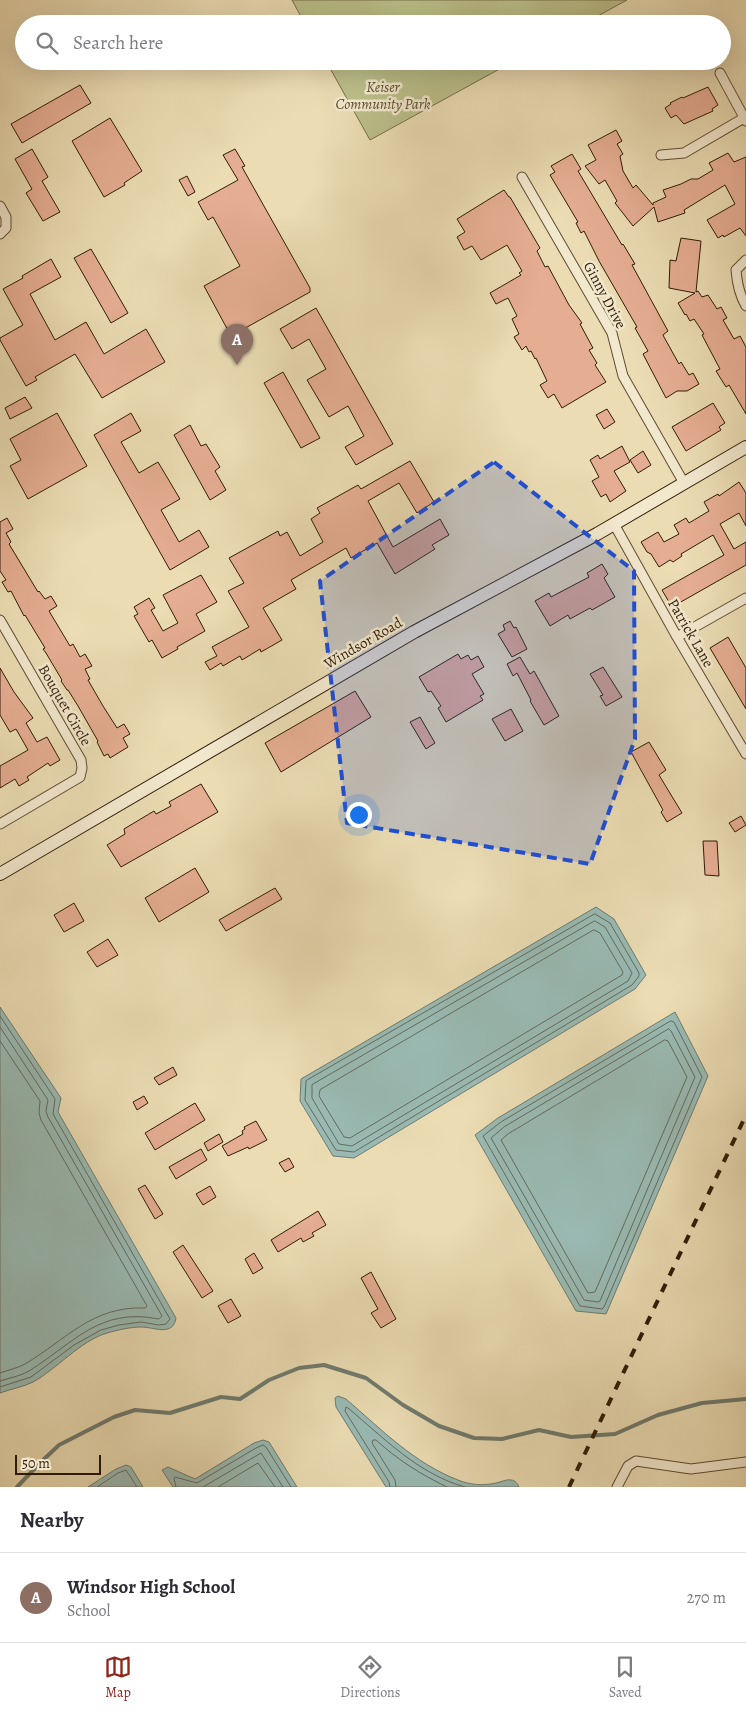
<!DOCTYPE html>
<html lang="en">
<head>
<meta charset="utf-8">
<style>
  :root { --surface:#fff; --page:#f2f2f3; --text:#2b2b33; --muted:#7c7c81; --line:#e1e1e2; --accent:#8f2418 }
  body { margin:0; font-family:Alegreya,serif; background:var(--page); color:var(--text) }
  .scale { position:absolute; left:15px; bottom:12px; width:86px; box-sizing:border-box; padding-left:5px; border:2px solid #301c06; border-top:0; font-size:14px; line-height:18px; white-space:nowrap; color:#301c06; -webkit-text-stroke:4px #f2e8ce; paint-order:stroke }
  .you { position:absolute; left:358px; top:814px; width:18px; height:18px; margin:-12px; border:4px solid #fff; border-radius:50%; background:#1a73e8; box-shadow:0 0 0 8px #1a73e833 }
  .badge { display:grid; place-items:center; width:32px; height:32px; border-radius:50%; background:var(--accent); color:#fff; font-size:16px; font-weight:700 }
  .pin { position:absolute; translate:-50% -41px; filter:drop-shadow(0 1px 2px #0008) }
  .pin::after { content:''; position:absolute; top:26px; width:18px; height:15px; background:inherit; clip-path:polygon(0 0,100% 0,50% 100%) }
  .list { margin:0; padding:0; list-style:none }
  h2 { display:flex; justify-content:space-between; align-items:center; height:65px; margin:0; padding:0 20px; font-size:21px }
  h2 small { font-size:16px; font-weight:400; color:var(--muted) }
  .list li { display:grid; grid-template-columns:32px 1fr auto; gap:15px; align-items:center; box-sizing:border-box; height:90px; padding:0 20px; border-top:1px solid var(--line) }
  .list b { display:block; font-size:19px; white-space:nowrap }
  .list p { margin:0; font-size:16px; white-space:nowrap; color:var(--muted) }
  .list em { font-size:16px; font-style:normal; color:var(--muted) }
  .icon { flex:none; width:28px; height:28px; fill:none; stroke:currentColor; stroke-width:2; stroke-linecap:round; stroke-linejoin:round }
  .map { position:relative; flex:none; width:746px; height:1487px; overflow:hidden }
  .search { position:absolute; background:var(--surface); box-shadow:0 5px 20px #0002; left:15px; right:15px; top:15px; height:55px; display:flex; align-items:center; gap:12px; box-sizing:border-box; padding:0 18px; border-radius:28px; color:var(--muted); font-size:19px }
  .sheet { height:155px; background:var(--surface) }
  nav { display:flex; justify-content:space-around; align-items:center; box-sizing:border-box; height:70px; border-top:1px solid var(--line); background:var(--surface); font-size:14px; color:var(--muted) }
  nav a { display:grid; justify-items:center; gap:2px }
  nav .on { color:var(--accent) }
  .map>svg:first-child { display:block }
</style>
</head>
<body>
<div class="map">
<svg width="746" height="1487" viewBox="0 0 746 1487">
  <rect width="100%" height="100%" fill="#ebdcb3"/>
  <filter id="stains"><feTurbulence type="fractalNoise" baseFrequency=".004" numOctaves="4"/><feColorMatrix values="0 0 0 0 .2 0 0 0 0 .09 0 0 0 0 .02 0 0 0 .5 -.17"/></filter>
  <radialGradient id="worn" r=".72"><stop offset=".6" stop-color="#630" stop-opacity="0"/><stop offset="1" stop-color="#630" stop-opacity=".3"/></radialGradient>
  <!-- green -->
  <path fill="#bbbf8a" stroke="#766e48" d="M292,0H627L583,24H305Z
    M326,61H514L370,140Z"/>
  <!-- water -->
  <path fill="#99bab3" stroke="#6f7b6e" d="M596,907L614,919L646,975L635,989L354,1158L333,1156L300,1101L301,1079Z
    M0,1007L61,1098L58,1112L176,1318C173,1337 154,1327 141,1327C130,1327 118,1330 107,1333C80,1341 57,1369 33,1382C23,1387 11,1389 0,1393Z
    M675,1012L708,1076L606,1314L576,1311L475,1135L498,1118Z
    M338,1396L346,1399C382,1430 414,1463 458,1480C470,1485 483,1486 496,1483C501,1482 507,1479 511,1480C515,1480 518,1484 519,1487H386L336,1407L335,1398Z
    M263,1440L269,1442L297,1487H173L162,1470L168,1467L195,1479L254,1443Z
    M126,1465L131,1467L143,1487H88L116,1469Z"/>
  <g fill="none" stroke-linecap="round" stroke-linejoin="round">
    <!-- shore -->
    <path stroke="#646b5c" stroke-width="1" d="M595,914L610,923L639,973V976L632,985L354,1152L336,1150L305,1100L306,1081Z
      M595,921L605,927L632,973L628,981L352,1146L339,1144L312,1098V1085Z
      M594,930L600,933L623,972L622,975L350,1138L344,1137L319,1096L320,1090Z
      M0,1016L55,1099L53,1114L170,1319L166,1324L159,1325L141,1322L119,1325L101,1330L74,1345L31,1377L0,1387
      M671,1021L674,1022L702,1077L604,1307L602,1309L580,1306L483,1136L501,1122Z
      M0,1027L48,1100L46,1111L48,1117L162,1316L159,1319C99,1307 74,1343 29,1371C21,1376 9,1378 0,1381
      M669,1029L671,1031L695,1077L600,1301L598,1302L584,1300L491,1138L504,1127Z
      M665,1040L668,1041L687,1077L595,1292L588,1293L501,1140L508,1134Z
      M0,1041L40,1101L39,1113L41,1120L147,1306L145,1308C92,1306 67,1339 25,1364C18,1368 8,1370 0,1373
      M97,1487L118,1473L126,1470L137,1487
      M176,1487L174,1479L175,1477L197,1483L256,1448L263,1445L266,1447L291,1487
      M203,1487L261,1453L283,1487
      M218,1487L258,1463L275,1487
      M390,1487L389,1482L345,1411L346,1407L348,1408C384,1438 418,1474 465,1487
      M396,1487L395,1480L372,1443L373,1440H376C398,1460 420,1474 447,1487"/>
    <!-- stream -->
    <path stroke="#6f7b6e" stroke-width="4" d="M17,1487L41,1462L59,1445L114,1417L135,1410L170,1413L221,1397L240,1399L269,1380L299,1368L324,1365L366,1378L403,1405L439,1426L474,1438L502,1439L539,1430L571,1437L615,1434L658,1415L702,1403L746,1399"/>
  </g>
  <!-- building -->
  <path fill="#e5ad92" stroke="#301c06" d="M80,85L91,103L22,143L11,124Z
    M708,87L718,105L712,109L713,111L684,124L676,115L671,118L665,108L671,104L670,103L682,97L683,98Z
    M110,118L142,171L124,183L125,185L104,197L72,141Z
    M616,130L622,141L617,144L623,154L620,156L623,171L633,188L636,185L653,205V203L666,197L663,190L681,184L691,179H698L713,170L709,163L728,153L734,162L746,157V236L740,228L724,237L723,235L718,238L707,220L735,204L725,185L684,210L685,213L658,222L654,207L633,226L615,203L617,201L605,180L599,184L585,166L596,160L588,145Z
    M32,149L48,177L42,181L60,212L43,221L26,193L32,189L15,159Z
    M235,149L245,166L242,167L310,288V292L231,336L204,286L240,266L213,217L208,220L198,202L238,180L223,155Z
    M572,154L581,169L578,171L622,245L623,244L635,264L632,265L668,331L663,335L664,337L679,364L681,362L689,375L693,373L699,384L687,391H677L666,398L643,354L648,351L635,328L637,327L599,261L584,231L581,233L576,223L578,222L550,175L555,172L551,166Z
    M187,176L195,192L188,196L179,180Z
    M504,190L509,197H510L540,248L537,251L545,267L548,266L569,305L582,323L580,324L593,348L589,350L597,363L595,365L606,382L562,408L554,394L548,398L540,385L547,381L536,358L535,359L531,351L529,352L526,346L522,350L514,337L519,334L512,319L517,316L508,298L496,304L490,293L521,275L519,273L522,271L507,245L481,260L472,246L464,250L457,237L465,232L457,219Z
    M681,238L701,241L696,292L698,291L702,297L708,295L717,309L721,307L727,318L723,320L734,339L740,336L746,347V414L729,385L726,387L716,371L720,369L702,335L704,334L694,319L690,321L686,314L685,315L678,303L695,293L669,288L670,260L676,261Z
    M91,249L128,313L111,323L74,258Z
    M51,259L61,277L30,294L55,340L86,322L104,354L146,329L165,362L102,398L75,354L35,377L37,380L26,386L0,340V338L23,325L3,289L23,278L22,276Z
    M316,308L393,444L356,465L345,447L364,436L348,406L329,417L307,380L326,369L309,339L292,349L280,329Z
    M283,372L320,438L301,448L264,383Z
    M25,397L32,408L10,419L5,408Z
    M713,403L725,423L719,427L721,430L686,451L672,427Z
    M607,409L615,422L604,429L596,415Z
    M57,413L87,466L28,499L10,466L21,460L10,439Z
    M131,413L141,431L121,442L139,473L158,462L180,499L161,510L179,542L199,530L209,547L170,570L94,435Z
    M190,425L201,446L206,444L220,467L215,471L226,490L210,500L174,435Z
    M622,446L630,462L614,471L626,491L610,502L606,494L601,497L592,481L599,477L590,460L598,455L600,459Z
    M643,451L651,465L638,473L630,460Z
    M410,461L434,502L417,513L399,483L368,501L393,547L440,519L449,535L432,545L435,549L395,574L377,543L351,558L346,548L291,580L296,589L263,608L282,640L261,652L260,649L242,660L240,656L223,666L221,663L210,670L205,662L217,656L212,647L249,627L228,591L244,583L229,558L278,531L280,536L287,532L300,556L323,542L311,519L320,513L317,508L358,485L361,489Z
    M739,482L746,493V526L739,513L720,524L734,549L746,542V565L672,607L662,590L724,555L713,535L681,554L682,556L673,562L670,560L659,567L651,554L647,552L641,542L658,532L664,542L679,534L674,525L686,518L689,523L709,511L704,502L718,494L719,496Z
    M7,518L13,529L6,533L11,542L9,544L38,592L39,591L45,599L51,596L57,606L49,611L70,646L73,644L80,657L85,654L92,666L85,669L90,679L88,680L103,706L117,728L124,724L130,734L123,738L128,747L110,758L108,754L104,756L97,742L98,741L78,706L68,690H67L61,681L62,680L46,653L43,649L45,648L25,615L24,616L11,591L8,592L2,582L6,580L0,571V522Z
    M602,564L608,574L604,578L615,597L592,610L590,608L570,619L568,615L550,626L535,601L549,593L551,597L589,577L587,573Z
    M201,575L217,602L196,614L205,631L177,647L178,649L162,658L152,640L149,642L134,616L138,614L134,607L149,598L155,608L151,610L163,631L178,623L163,595Z
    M510,621L514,628L516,627L527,649L512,657L498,634L505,630L503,625Z
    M728,637L746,668V709L710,648Z
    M458,654L461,659L468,655L471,660L478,656L484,667L472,674L484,694L480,696L483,700L446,722L438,708L441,706L431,691L428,692L419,677Z
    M520,657L530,674L534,671L559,716L544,725L530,701L531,700L517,673L513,676L507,664Z
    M603,667L622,697L606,706L600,696L603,695L590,674Z
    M0,668L14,692L33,718L26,723L37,742L47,737L60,760L50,766L48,763L27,777L29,780L19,786L15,779L0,788V766L28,750L16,729L10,732L0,715Z
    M355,691L371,717L281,772L265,743Z
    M511,709L523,731L505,741L492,719Z
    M420,717L435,743L426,749L410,722Z
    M649,742L666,770L659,775L682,813L667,822L661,812L663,810L631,752Z
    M201,784L218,812L121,867L107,845L125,834L124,829L154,811L156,814L171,806L169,802Z
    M741,816L746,825L735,832L729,823Z
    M703,841H717L719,876L705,875Z
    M195,868L209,892L159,922L145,898Z
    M275,888L282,899L226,931L219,920Z
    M74,903L84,921L64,932L54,915Z
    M108,939L118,955L97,967L87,952Z
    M173,1067L177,1075L159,1085L154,1078Z
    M144,1096L148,1103L137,1110L133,1102Z
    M195,1103L205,1120L155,1150L145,1133Z
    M256,1121L267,1140L249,1149L248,1147L228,1156L222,1146L243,1134L242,1131L245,1129L244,1127Z
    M219,1134L223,1142L208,1151L204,1143Z
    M201,1149L207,1160L176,1179L169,1167Z
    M289,1158L294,1167L285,1172L279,1163Z
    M145,1185L163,1214L155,1219L138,1189Z
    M210,1186L216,1197L203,1205L196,1194Z
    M318,1211L326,1225L312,1233L314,1236L303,1242L301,1238L278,1252L271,1240Z
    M183,1245L213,1291L202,1298L173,1252Z
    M254,1253L263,1268L253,1274L245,1259Z
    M371,1272L396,1319L381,1328L371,1313L378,1309L361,1278Z
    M231,1299L241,1316L228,1323L218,1306Z"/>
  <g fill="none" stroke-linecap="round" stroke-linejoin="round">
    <!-- street casing -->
    <g stroke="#5f4c31" stroke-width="11">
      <path id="street" d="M720,73L746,121
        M661,155L684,153L744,118
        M522,177L612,333L623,376L684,483
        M0,206L6,217V228L0,234
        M746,260L736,270C737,283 739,294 746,306
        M614,524L677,637L746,754
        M0,620L81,760L82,768L80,777L0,824
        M677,637L746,598
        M617,1487L628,1466L636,1461L691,1469L746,1462"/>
    </g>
    <!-- secondary casing -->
    <g stroke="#301c06" stroke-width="14">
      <path id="secondary" d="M0,874L414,632L597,534L746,447"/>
    </g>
    <!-- street -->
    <use href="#street" stroke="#f2e8ce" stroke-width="9"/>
    <!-- secondary -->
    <use href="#secondary" stroke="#f2e8ce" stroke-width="12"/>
    <!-- rail -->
    <path stroke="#301c06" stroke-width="4" stroke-dasharray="9 9" stroke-linecap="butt" d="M569,1487L746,1115"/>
  </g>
  <!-- marked area -->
  <path fill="#1d4ed8" fill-opacity="0.2" stroke="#1d4ed8" stroke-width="4" stroke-dasharray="10 6" stroke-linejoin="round" d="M494,462L634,571L635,739L590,864L347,823L320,581Z"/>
  <g text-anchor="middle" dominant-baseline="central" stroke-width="5" stroke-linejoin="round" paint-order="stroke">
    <!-- park labels -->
    <g font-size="15" font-style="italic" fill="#5a4d2e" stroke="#f2e8ce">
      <text x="383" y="87">Keiser<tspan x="383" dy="17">Community Park</tspan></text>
    </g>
    <!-- street labels -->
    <g font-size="15" fill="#301c06" stroke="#f2e8ce">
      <text transform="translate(605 295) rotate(62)">Ginny Drive</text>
      <text transform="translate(691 633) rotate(60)">Patrick Lane</text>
      <text transform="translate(363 643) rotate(-30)">Windsor Road</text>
      <text transform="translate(65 705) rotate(60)">Bouquet Circle</text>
    </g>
  </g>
  <rect width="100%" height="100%" filter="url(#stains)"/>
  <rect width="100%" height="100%" fill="url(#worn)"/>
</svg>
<div class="scale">50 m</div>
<div class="you"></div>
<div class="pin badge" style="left:237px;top:365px;background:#8d6e63">A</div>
<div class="search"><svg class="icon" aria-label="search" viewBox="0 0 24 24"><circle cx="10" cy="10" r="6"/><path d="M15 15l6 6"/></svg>Search here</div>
</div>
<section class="sheet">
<h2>Nearby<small></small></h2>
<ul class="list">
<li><span class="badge" style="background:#8d6e63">A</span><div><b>Windsor High School</b><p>School</p></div><em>270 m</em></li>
</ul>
</section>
<nav>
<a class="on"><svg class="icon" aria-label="map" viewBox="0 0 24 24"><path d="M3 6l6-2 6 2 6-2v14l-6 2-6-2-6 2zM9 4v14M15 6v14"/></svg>Map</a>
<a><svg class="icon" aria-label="directions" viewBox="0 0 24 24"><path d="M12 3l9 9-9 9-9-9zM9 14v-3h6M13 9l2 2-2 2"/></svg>Directions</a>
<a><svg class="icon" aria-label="saved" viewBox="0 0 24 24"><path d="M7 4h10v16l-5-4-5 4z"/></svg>Saved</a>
</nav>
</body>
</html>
